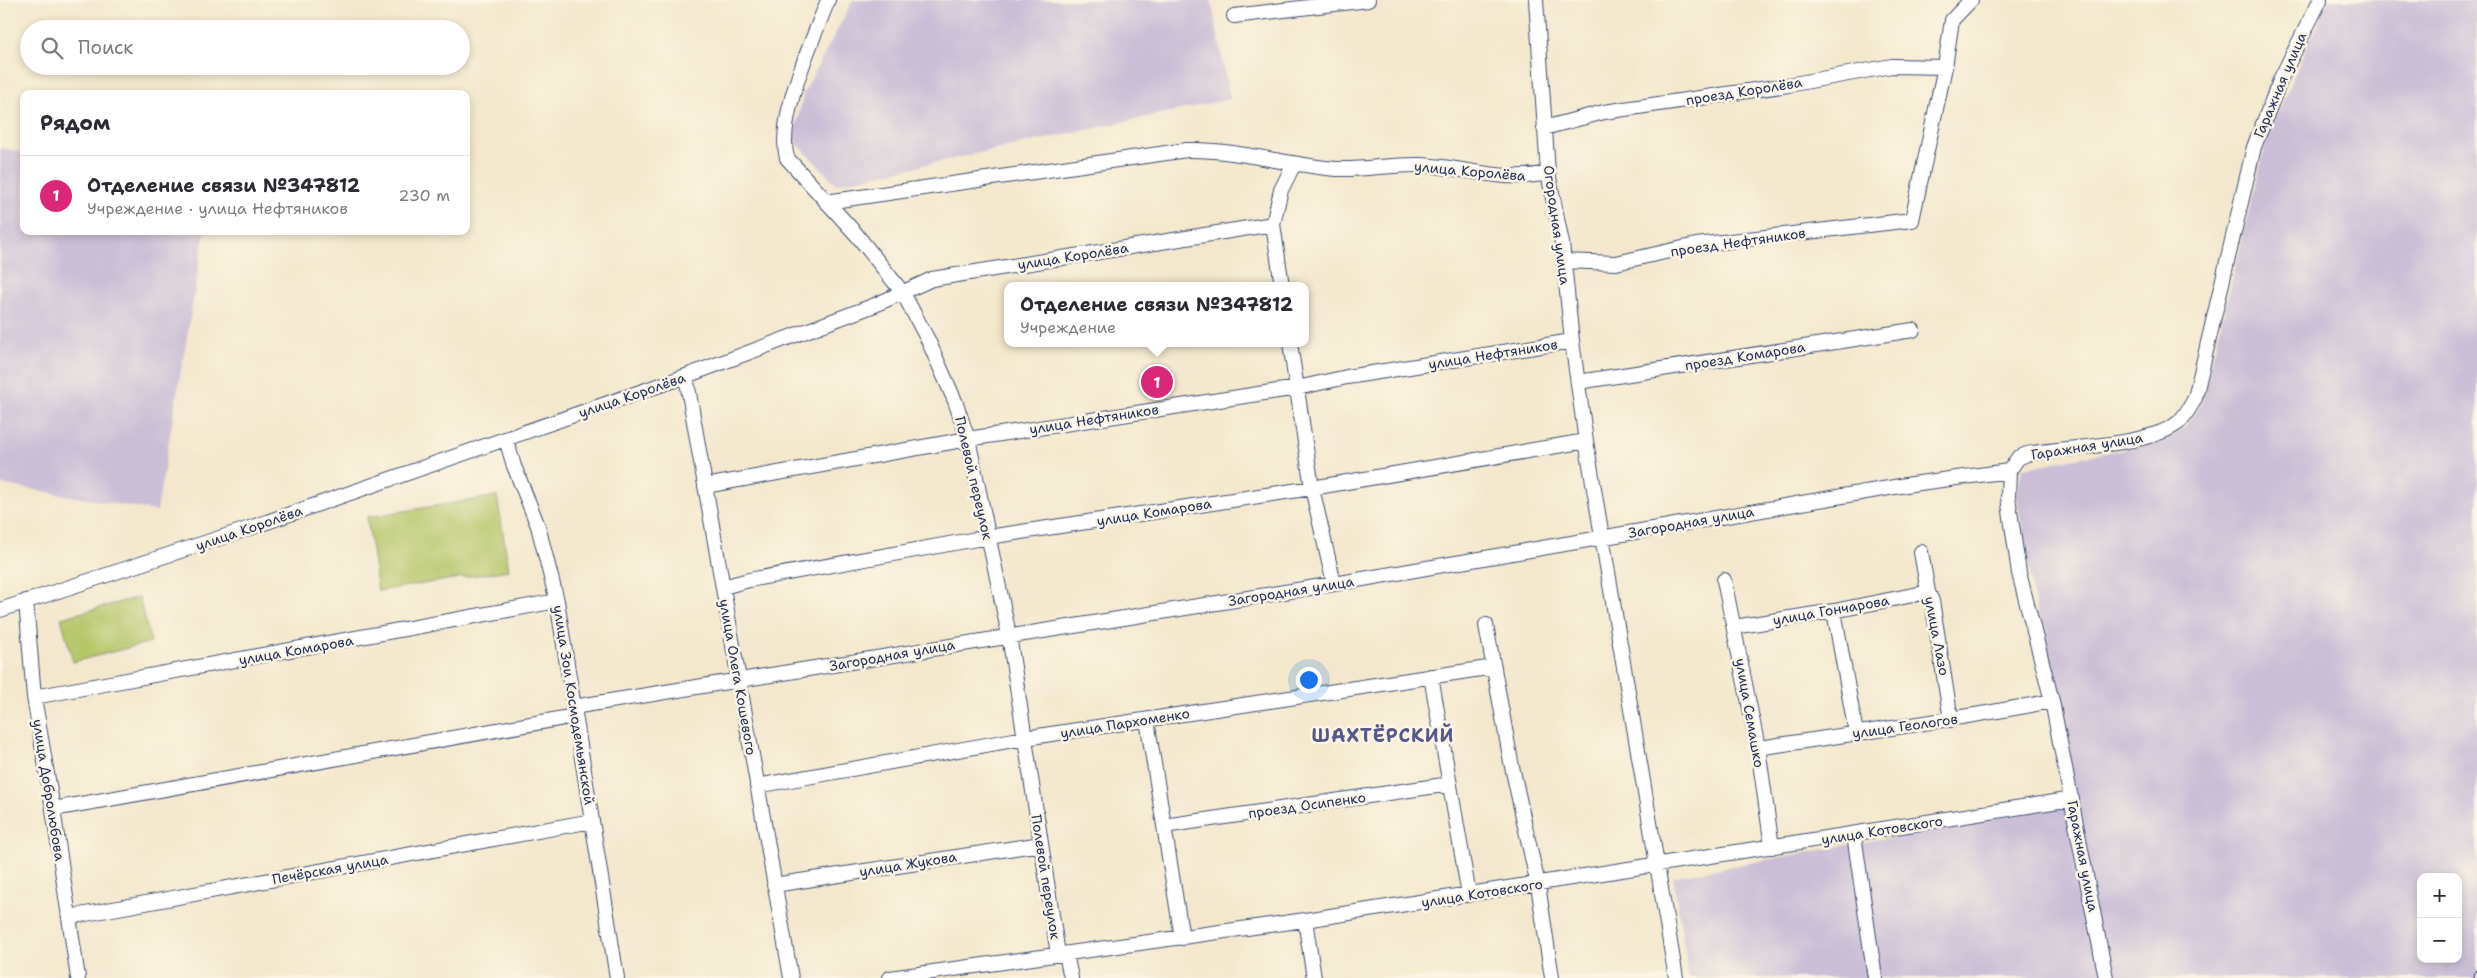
<!DOCTYPE html>
<html lang="ru">
<head>
<meta charset="utf-8">
<style>
  :root { --surface:#fff; --page:#f2f2f3; --text:#2b2b33; --muted:#7c7c81; --line:#e1e1e2; --accent:#db2777 }
  body { margin:0; font-family:"Shantell Sans",sans-serif; background:var(--page); color:var(--text) }
  .controls { position:absolute; right:15px; bottom:15px; display:grid; overflow:hidden; border-radius:10px; box-shadow:0 2px 8px #0003 }
  .controls button { width:45px; height:45px; display:grid; place-items:center; padding:0; border:0; border-bottom:1px solid var(--line); background:var(--surface); color:var(--text); font:25px sans-serif }
  .you { position:absolute; left:1308px; top:679px; width:18px; height:18px; margin:-12px; border:4px solid #fff; border-radius:50%; background:#1a73e8; box-shadow:0 0 0 8px #1a73e833 }
  .badge { display:grid; place-items:center; width:32px; height:32px; border-radius:50%; background:var(--accent); color:#fff; font-size:16px; font-weight:700 }
  .pin { position:absolute; translate:-50% -50%; border:2px solid #fff; box-shadow:0 1px 5px #0006 }
  .popup { position:absolute; left:1004px; top:282px; width:305px; height:65px; box-sizing:border-box; display:grid; place-content:center; border-radius:10px; background:var(--surface); filter:drop-shadow(0 1px 4px #0005); font-size:16px; white-space:nowrap; color:var(--muted) }
  .popup b { font-size:19px; color:var(--text) }
  .popup::after { content:''; position:absolute; left:50%; top:100%; margin-left:-10px; border:10px solid transparent; border-top-color:var(--surface) }
  .list { margin:0; padding:0; list-style:none }
  h2 { display:flex; justify-content:space-between; align-items:center; height:65px; margin:0; padding:0 20px; font-size:21px }
  h2 small { font-size:16px; font-weight:400; color:var(--muted) }
  .list li { display:grid; grid-template-columns:32px 1fr auto; gap:15px; align-items:center; box-sizing:border-box; height:80px; padding:0 20px; border-top:1px solid var(--line) }
  .list b { display:block; font-size:19px; white-space:nowrap }
  .list p { margin:0; font-size:16px; white-space:nowrap; color:var(--muted) }
  .list em { font-size:16px; font-style:normal; color:var(--muted) }
  .icon { flex:none; width:28px; height:28px; fill:none; stroke:currentColor; stroke-width:2; stroke-linecap:round; stroke-linejoin:round }
  .map { position:relative; flex:none; width:2477px; height:978px; overflow:hidden }
  .search { position:absolute; background:var(--surface); box-shadow:0 2px 8px #0003; left:20px; top:20px; width:450px; height:55px; display:flex; align-items:center; gap:12px; box-sizing:border-box; padding:0 18px; border-radius:28px; color:var(--muted); font-size:19px }
  .panel { position:absolute; background:var(--surface); box-shadow:0 2px 8px #0003; left:20px; top:90px; width:450px; height:145px; border-radius:10px }
  .map>svg:first-child { display:block }
</style>
</head>
<body>
<div class="map">
<svg width="2477" height="978" viewBox="0 0 2477 978">
  <rect width="100%" height="100%" fill="#fcf5e5"/>
  <filter id="ink" filterUnits="userSpaceOnUse"><feTurbulence type="fractalNoise" baseFrequency=".02" numOctaves="2"/><feDisplacementMap in="SourceGraphic" scale="10" xChannelSelector="R" yChannelSelector="G"/><feConvolveMatrix kernelMatrix="1 2 1 2 8 2 1 2 1" color-interpolation-filters="sRGB"/></filter>
  <filter id="wash" filterUnits="userSpaceOnUse"><feTurbulence type="fractalNoise" baseFrequency=".0096" numOctaves="4" result="noise"/><feDisplacementMap in="SourceGraphic" scale="20" xChannelSelector="R" yChannelSelector="G"/><feGaussianBlur stdDeviation="1.12" result="paint"/><feColorMatrix in="noise" values="0 0 0 0 0 0 0 0 0 0 0 0 0 0 0 0 0 1.4 0 .05"/><feComposite in="paint" operator="in"/></filter>
  <g filter="url(#wash)">
    <rect width="100%" height="100%" fill="#f3e8cd"/>
    <!-- industrial -->
    <path fill="#cabfd6" fill-rule="evenodd" d="M853,0H1211L1230,99L836,184L793,139L804,92Z
      M2328,0H2477V978H1689L1673,877L2066,805L2052,701L2016,492L2023,468L2163,442L2183,428L2201,405L2269,131ZM2421,877H2458V959H2421Z
      M0,148L24,152V231H205L157,511L0,484Z"/>
    <!-- green -->
    <path fill="#b5c669" stroke="#687a64" d="M497,496L509,570L378,591L367,517Z
      M139,597L151,642L73,662L61,618Z"/>
  </g>
  <g filter="url(#ink)">
    <g fill="none" stroke-linecap="round" stroke-linejoin="round">
      <!-- minor casing -->
      <g stroke="#3b4b6f" stroke-width="16">
        <path id="minor" d="M828,0C813,40 776,118 787,158L856,234L903,293L928,340L955,401L968,439L1009,635L1058,954
          M1536,0L1548,173L1562,243L1572,341L1586,441L1676,978
          M1234,16L1368,0
          M1544,128L1604,112L1788,85L1892,66L1945,67
          M826,202L1187,150C1237,149 1286,165 1337,169C1365,170 1393,164 1421,165C1465,167 1503,183 1548,173
          M1564,261L1616,263L1696,245L1912,220L1945,67L1952,20L1971,0
          M1282,286L1273,224L1281,190L1294,164
          M1290,343L1312,488L1334,584
          M686,376L791,978
          M1578,382L1913,330
          M506,439L514,466L538,526L557,601L617,978
          M705,486L968,439L1297,388L1347,377L1572,341
          M1921,552L1928,592L1932,601L1951,720
          M1724,580L1758,748L1772,847
          M723,587L749,580L988,537L1312,488L1586,441
          M26,601L34,697L53,809L78,978
          M0,610L241,531L686,376L875,305L932,279L1273,224
          M1834,611L1856,733
          M1486,625L1511,762L1538,885L1552,978
          M1734,627L1834,611L1928,592
          M1431,676L1469,895
          M34,697L557,601
          M573,707L1334,584L1912,484L2009,471
          M1147,720L1182,938
          M1758,748C1856,733 1955,720 2052,701
          M757,786L1025,738L1494,667
          M53,809L575,716
          M1164,826L1450,784
          M1854,835L1875,978
          M774,885L1041,844
          M69,917L592,821
          M1305,920L1314,978
          M1066,954L1071,978
          M890,978L1305,920L2072,799
          M2106,978L2052,701L2019,573L2008,497L2009,471L2018,458L2027,454C2065,447 2154,446 2180,421C2186,414 2191,406 2195,398L2254,147L2281,78L2320,0"/>
      </g>
      <!-- minor -->
      <use href="#minor" stroke="#fff" stroke-width="14"/>
      <!-- rail casing -->
      <g stroke="#1b2f5e" stroke-width="5">
        <path id="rail" d="M2476,978L2477,972"/>
      </g>
      <!-- rail -->
      <use href="#rail" stroke="#fcf5e5" stroke-width="3" stroke-dasharray="9" stroke-linecap="butt"/>
    </g>
  </g>
  <g text-anchor="middle" dominant-baseline="central" stroke-width="5" stroke-linejoin="round" paint-order="stroke">
    <!-- street labels -->
    <g font-size="14" fill="#1b2f5e" stroke="#fcf5e5">
      <text transform="translate(2280 85) rotate(-67)">Гаражная улица</text>
      <text transform="translate(1744 91) rotate(-9)">проезд Королёва</text>
      <text transform="translate(1470 171) rotate(5)">улица Королёва</text>
      <text transform="translate(1557 225) rotate(82)">Огородная улица</text>
      <text transform="translate(1738 242) rotate(-8)">проезд Нефтяников</text>
      <text transform="translate(1073 256) rotate(-9)">улица Королёва</text>
      <text transform="translate(1493 354) rotate(-9)">улица Нефтяников</text>
      <text transform="translate(1745 356) rotate(-9)">проезд Комарова</text>
      <text transform="translate(632 395) rotate(-19)">улица Королёва</text>
      <text transform="translate(1094 419) rotate(-9)">улица Нефтяников</text>
      <text transform="translate(2087 446) rotate(-9)">Гаражная улица</text>
      <text transform="translate(974 478) rotate(77)">Полевой переулок</text>
      <text transform="translate(1154 512) rotate(-9)">улица Комарова</text>
      <text transform="translate(1691 522) rotate(-10)">Загородная улица</text>
      <text transform="translate(249 528) rotate(-19)">улица Королёва</text>
      <text transform="translate(1291 591) rotate(-9)">Загородная улица</text>
      <text transform="translate(1831 610) rotate(-10)">улица Гончарова</text>
      <text transform="translate(1937 636) rotate(79)">улица Лазо</text>
      <text transform="translate(296 650) rotate(-10)">улица Комарова</text>
      <text transform="translate(892 655) rotate(-10)">Загородная улица</text>
      <text transform="translate(738 677) rotate(80)">улица Олега Кошевого</text>
      <text transform="translate(574 705) rotate(81)">улица Зои Космодемьянской</text>
      <text transform="translate(1750 713) rotate(80)">улица Семашко</text>
      <text transform="translate(1125 723) rotate(-9)">улица Пархоменко</text>
      <text transform="translate(1905 726) rotate(-8)">улица Геологов</text>
      <text transform="translate(49 790) rotate(81)">улица Добролюбова</text>
      <text transform="translate(1307 805) rotate(-8)">проезд Осипенко</text>
      <text transform="translate(1882 830) rotate(-9)">улица Котовского</text>
      <text transform="translate(2083 856) rotate(79)">Гаражная улица</text>
      <text transform="translate(908 864) rotate(-9)">улица Жукова</text>
      <text transform="translate(330 869) rotate(-10)">Печёрская улица</text>
      <text transform="translate(1046 877) rotate(81)">Полевой переулок</text>
      <text transform="translate(1482 893) rotate(-9)">улица Котовского</text>
    </g>
    <!-- district labels -->
    <g font-size="19" font-weight="bold" letter-spacing="1" fill="#565a8b" stroke="#fcf5e5">
      <text x="1383" y="735">ШАХТЁРСКИЙ</text>
    </g>
  </g>
</svg>
<div class="controls">
<button>+</button>
<button>−</button>
</div>
<div class="you"></div>
<div class="pin badge" style="left:1157px;top:382px">1</div>
<div class="popup"><b>Отделение связи №347812</b>Учреждение</div>
<div class="search"><svg class="icon" aria-label="search" viewBox="0 0 24 24"><circle cx="10" cy="10" r="6"/><path d="M15 15l6 6"/></svg>Поиск</div>
<section class="panel">
<h2>Рядом<small></small></h2>
<ul class="list">
<li><span class="badge">1</span><div><b>Отделение связи №347812</b><p>Учреждение · улица Нефтяников</p></div><em>230 m</em></li>
</ul>
</section>
</div>
</body>
</html>
